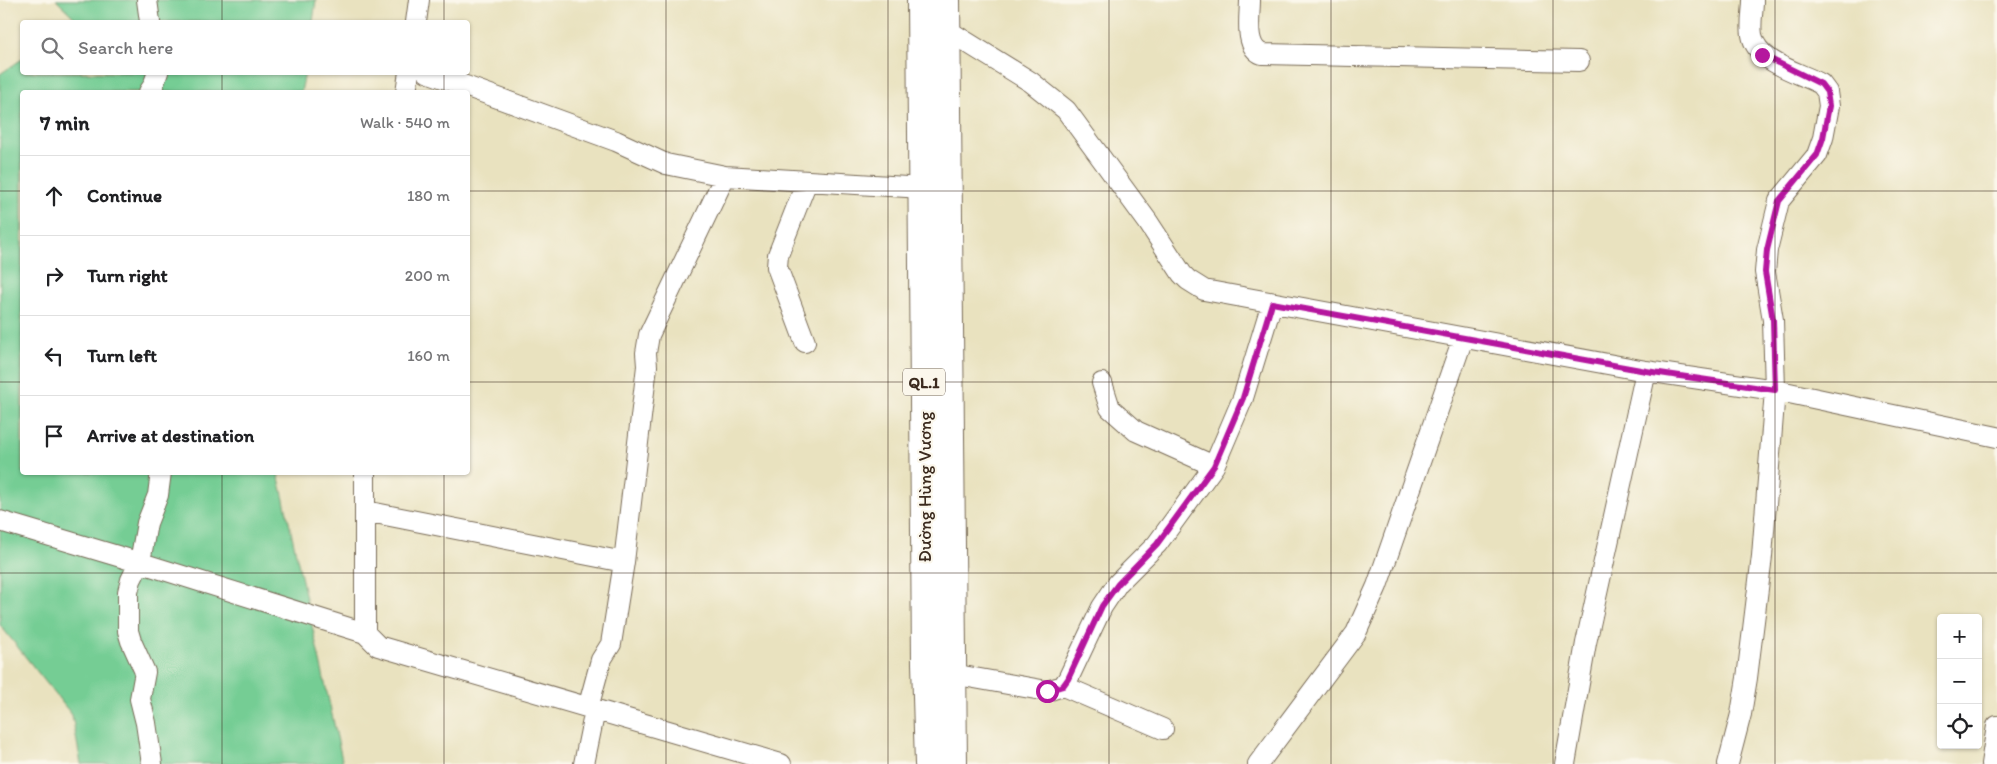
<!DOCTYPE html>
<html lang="en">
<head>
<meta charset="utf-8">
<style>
  :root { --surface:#fff; --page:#f6f6f6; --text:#202124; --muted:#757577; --line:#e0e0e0 }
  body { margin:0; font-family:Itim,sans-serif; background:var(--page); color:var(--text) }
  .controls { position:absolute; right:15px; bottom:15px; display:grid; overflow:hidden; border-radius:5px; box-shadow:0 1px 4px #0004 }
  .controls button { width:45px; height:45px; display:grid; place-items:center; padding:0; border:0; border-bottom:1px solid var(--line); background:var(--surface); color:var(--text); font:25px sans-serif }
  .stop { position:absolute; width:15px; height:15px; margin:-11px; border:4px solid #b5179e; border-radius:50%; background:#fff }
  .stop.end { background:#b5179e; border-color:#fff; box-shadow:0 1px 5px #0008 }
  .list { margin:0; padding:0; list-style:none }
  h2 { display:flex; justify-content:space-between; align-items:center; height:65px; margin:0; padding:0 20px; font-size:21px }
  h2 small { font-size:16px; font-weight:400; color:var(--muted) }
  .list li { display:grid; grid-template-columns:32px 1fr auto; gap:15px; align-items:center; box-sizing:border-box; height:80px; padding:0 20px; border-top:1px solid var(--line) }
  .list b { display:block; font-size:19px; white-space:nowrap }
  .list em { font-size:16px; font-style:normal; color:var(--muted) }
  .icon { flex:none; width:28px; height:28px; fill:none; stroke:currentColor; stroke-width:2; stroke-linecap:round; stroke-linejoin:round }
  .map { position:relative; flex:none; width:1997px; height:764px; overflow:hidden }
  .search { position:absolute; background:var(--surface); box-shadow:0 1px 4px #0004; left:20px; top:20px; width:450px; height:55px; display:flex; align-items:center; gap:12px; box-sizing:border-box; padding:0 18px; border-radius:5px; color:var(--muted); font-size:19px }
  .panel { position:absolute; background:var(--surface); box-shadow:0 1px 4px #0004; left:20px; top:90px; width:450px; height:385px; border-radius:5px }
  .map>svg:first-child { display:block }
</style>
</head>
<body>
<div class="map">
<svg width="1997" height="764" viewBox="0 0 1997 764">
  <rect width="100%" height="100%" fill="#fbf7ec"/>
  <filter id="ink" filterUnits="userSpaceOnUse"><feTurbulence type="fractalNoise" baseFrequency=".02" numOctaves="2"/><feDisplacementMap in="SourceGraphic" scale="10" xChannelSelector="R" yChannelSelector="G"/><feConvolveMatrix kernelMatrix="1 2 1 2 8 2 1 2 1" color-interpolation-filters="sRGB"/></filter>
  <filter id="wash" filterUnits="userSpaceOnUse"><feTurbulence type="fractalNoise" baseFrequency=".0096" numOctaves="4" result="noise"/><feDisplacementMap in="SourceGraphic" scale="20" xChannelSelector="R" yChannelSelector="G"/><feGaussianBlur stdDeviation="1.12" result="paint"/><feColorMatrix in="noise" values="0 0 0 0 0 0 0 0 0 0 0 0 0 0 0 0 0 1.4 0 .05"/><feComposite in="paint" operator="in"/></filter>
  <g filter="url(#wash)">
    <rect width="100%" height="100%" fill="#e9e2bf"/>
    <!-- green -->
    <path fill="#74cd94" stroke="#587c59" d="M56,0H316L313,22H79Z
      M22,59V72L305,73L301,92H22V472L278,473L343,764H81L72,715L0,625V74Z"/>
  </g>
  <g filter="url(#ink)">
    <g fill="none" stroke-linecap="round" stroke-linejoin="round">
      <!-- minor casing -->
      <g stroke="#786a56" stroke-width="22">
        <path id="minor" d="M147,0L150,22
          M1250,0C1250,16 1244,47 1262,54L1579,61
          M416,22L419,0
          M947,30L1031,82L1066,110L1148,222L1182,274L1188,280L1204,290L1646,371L1775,390L1997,437
          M427,72L616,141L666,164L725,176L923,188
          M149,92L153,86L158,72
          M406,92L409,72
          M805,342L777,267L778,255L807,181
          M1102,383L1110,408L1136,431L1214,466
          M365,472V633L378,646L781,764
          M365,511L624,562
          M0,521L151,566L365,633
          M952,674L1047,691L1063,686L1068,679L1102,607L1118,583L1157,544L1214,466L1243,398L1272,303
          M1063,686L1163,729
          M588,708L601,660L611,644L624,562L647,366L646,353L649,335L725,176
          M152,764L146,723L140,699L145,672L131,641L128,631V592L131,580L140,562L147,523L158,495L161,472
          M584,764L595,710
          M1258,764L1356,633L1377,586L1463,338
          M1565,764L1586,643L1646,371
          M1728,764L1741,714L1747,678L1762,556L1775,390L1773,320L1765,272L1767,250L1779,201L1817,155L1823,138L1829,106L1827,92L1821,84C1799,72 1757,63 1752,35C1750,24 1753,11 1753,0
          M1991,764L1997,726"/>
      </g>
      <!-- highway casing -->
      <g stroke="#786a56" stroke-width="30">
        <path id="highway" d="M921,0L926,663L929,764
          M946,0L953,764"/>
      </g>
      <!-- minor -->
      <use href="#minor" stroke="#fff" stroke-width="20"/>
      <!-- highway -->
      <use href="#highway" stroke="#fff" stroke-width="28"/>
    </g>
  </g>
  <g fill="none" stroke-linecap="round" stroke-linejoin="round" filter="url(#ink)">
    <!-- route -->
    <path stroke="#b5179e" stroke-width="6" d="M1047,691L1063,686L1068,679L1102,606L1118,584L1157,544L1214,466L1243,398L1272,303L1646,371L1775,390L1773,320L1765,272L1767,250L1779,201L1817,155L1823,138L1829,106L1827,92L1821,84L1762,55"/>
  </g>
  <!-- grid -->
  <path fill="none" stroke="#3b2a1e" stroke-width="1" stroke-opacity="0.55" d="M222,0V22M444,0V22M666,0V764M888,0V764M1109,0V764M1331,0V764M1553,0V764M1775,0V764M222,72V92M444,72V92M0,191H22M468,191H1997M0,382H22M468,382H1997M222,472V764M444,472V764M0,573H1997"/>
  <g text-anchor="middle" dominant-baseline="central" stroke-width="4.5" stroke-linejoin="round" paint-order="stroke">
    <!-- shield labels -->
    <rect fill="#fbf7ec" stroke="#75685c" stroke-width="1" x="903" y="368.5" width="42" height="27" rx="4"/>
    <g font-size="16" font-weight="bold" fill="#3b2a1e">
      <text x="924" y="382">QL.1</text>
    </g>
    <!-- street labels -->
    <g font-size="18" fill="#3b2a1e" stroke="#fbf7ec">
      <text transform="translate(925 487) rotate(-90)">Đường Hùng Vương</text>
    </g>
  </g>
</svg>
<div class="controls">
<button>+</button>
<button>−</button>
<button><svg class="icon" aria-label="locate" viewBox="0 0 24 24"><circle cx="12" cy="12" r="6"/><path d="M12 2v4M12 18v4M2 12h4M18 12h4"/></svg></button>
</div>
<div class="stop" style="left:1047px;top:691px"></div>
<div class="stop end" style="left:1762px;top:55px"></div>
<div class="search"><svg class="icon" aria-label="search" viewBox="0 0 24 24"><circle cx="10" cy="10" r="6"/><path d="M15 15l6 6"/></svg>Search here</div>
<section class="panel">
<h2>7 min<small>Walk · 540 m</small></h2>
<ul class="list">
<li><svg class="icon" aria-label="ahead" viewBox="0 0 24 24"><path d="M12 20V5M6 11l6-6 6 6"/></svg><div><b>Continue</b></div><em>180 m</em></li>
<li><svg class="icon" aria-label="right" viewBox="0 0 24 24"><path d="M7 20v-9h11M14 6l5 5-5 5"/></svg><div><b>Turn right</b></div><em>200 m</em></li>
<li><svg class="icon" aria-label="left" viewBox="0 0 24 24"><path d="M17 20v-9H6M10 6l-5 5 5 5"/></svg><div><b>Turn left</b></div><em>160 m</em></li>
<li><svg class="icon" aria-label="arrive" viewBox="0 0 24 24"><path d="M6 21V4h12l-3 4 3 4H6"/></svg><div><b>Arrive at destination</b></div></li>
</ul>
</section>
</div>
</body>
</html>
